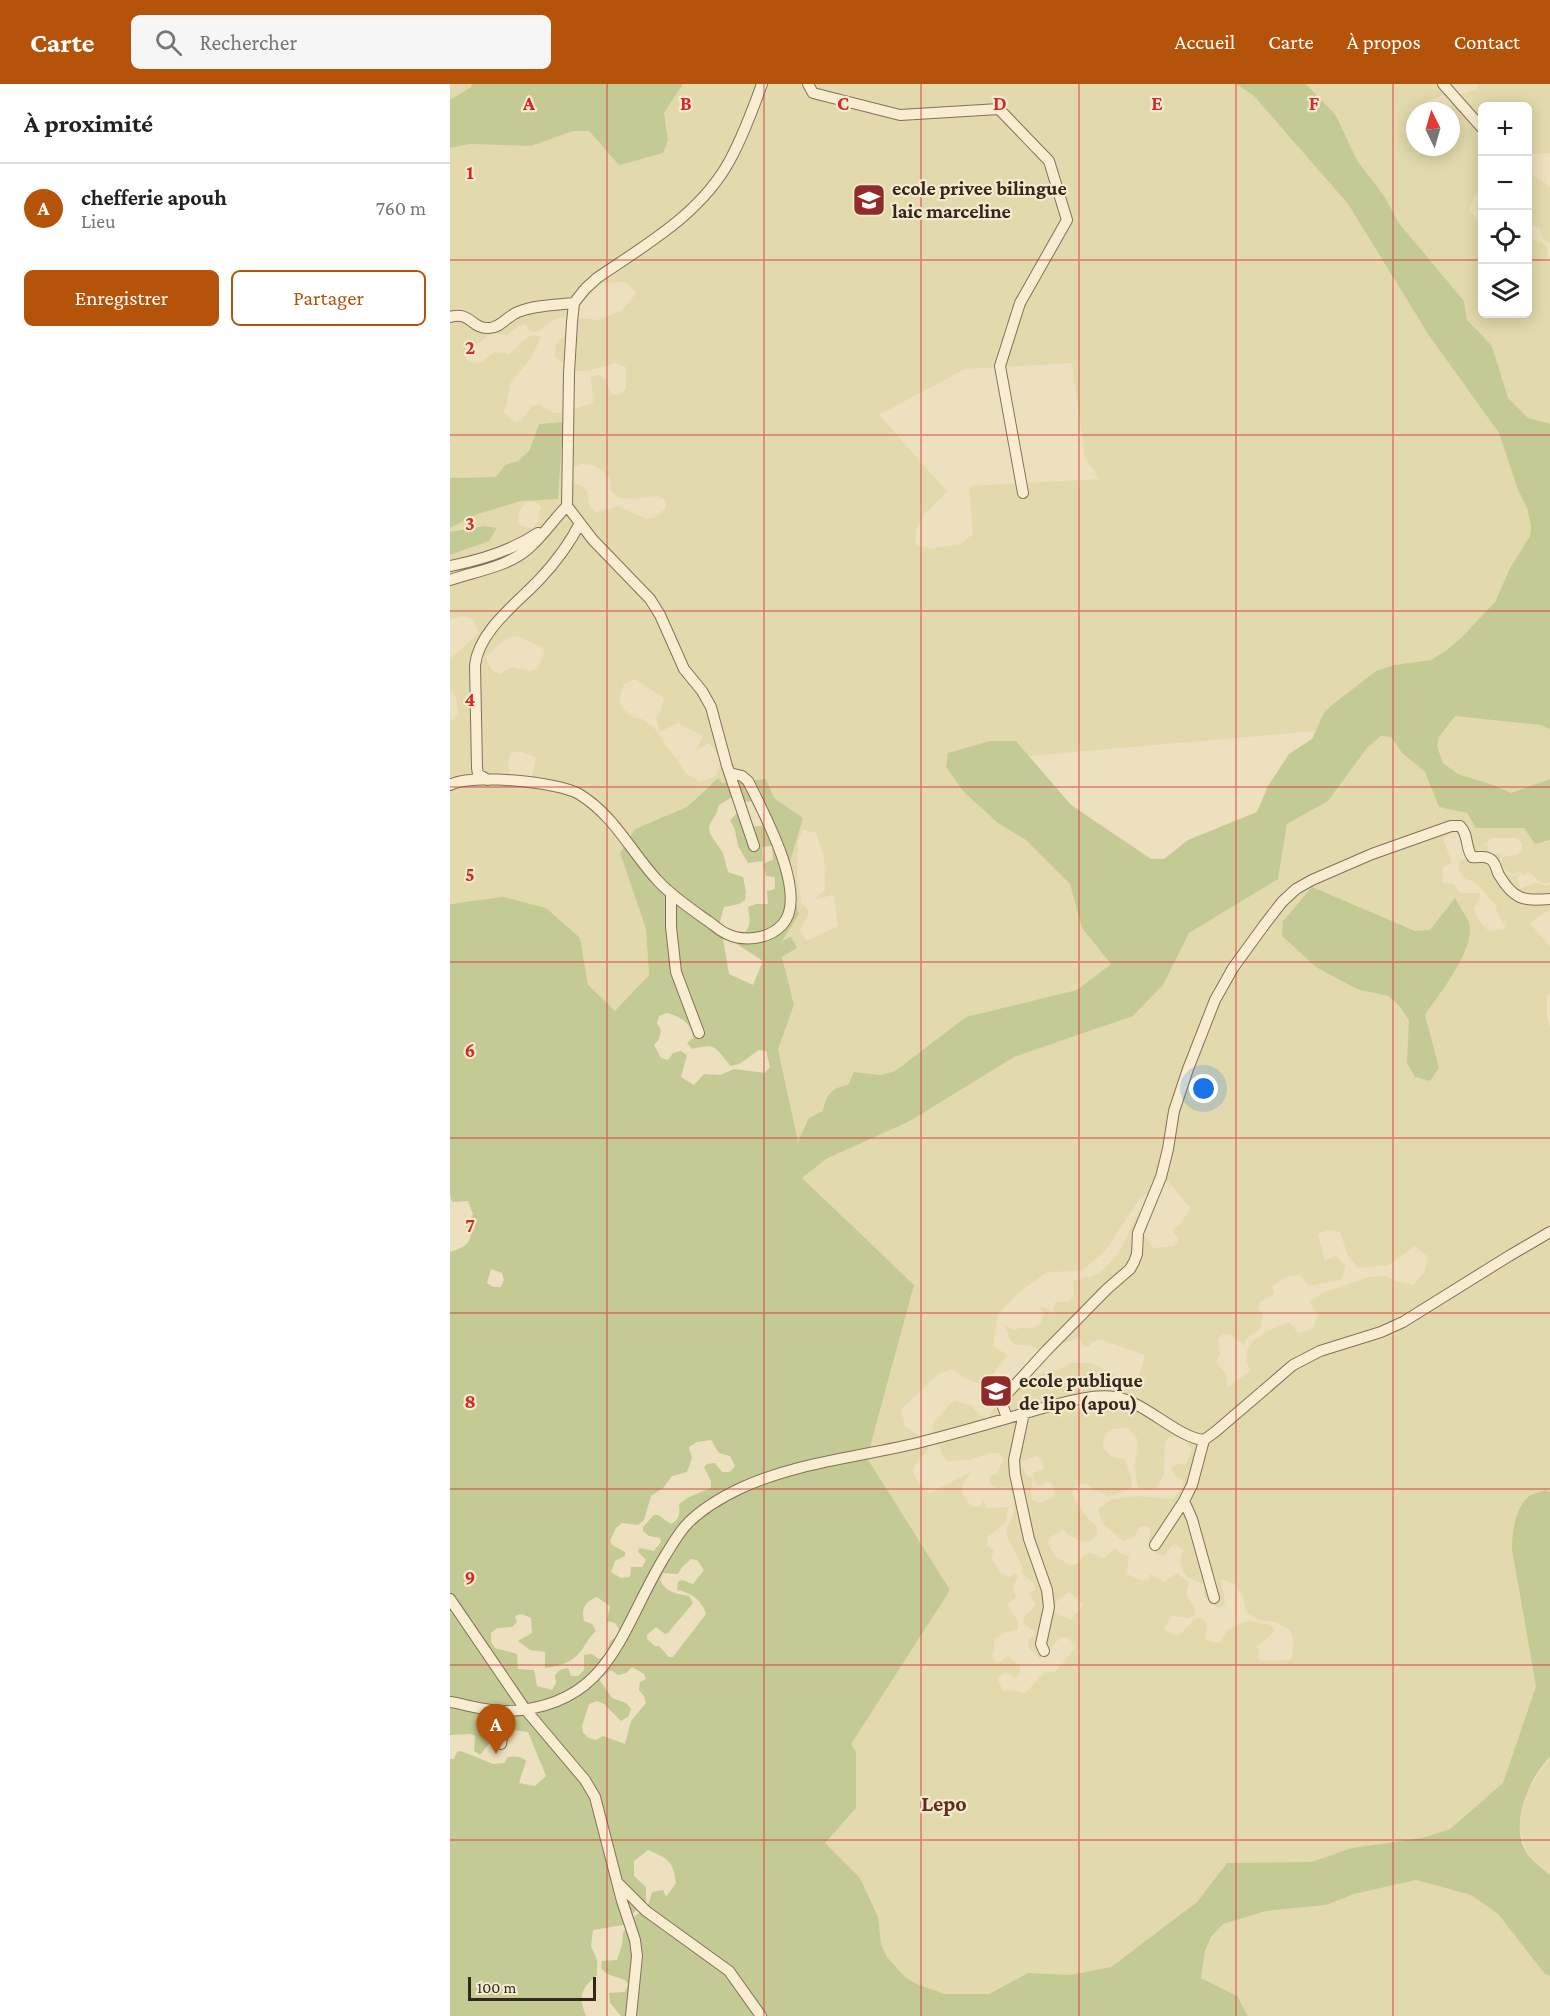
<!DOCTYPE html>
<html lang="fr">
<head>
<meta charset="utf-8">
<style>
  :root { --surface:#fff; --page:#f6f6f6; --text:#222; --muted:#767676; --line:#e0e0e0; --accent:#b45309 }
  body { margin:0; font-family:"Crimson Pro",serif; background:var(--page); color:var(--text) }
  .controls { position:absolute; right:18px; top:18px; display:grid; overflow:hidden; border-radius:9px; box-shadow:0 3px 15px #0003 }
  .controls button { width:54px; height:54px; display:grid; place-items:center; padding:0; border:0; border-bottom:2px solid var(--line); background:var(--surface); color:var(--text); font:30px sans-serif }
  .compass { position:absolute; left:956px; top:18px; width:54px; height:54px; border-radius:50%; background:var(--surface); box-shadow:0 3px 15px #0003; rotate:355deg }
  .scale { position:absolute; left:18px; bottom:15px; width:128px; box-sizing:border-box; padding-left:6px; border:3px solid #34281c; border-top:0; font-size:16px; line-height:21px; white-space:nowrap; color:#34281c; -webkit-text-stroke:4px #f4eace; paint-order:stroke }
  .you { position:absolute; left:754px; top:1005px; width:21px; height:21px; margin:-15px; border:4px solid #fff; border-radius:50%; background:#1a73e8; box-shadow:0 0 0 9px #1a73e833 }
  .badge { display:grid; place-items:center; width:39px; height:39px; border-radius:50%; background:var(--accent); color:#fff; font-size:20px; font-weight:700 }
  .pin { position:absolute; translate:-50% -50px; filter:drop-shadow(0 2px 3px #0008) }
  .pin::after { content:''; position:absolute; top:32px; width:21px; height:18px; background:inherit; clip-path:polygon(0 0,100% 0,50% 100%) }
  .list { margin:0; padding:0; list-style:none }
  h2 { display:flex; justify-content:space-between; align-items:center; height:78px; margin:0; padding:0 24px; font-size:26px }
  h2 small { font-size:20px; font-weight:400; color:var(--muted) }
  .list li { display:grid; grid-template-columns:39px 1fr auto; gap:18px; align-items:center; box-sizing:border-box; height:90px; padding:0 24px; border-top:2px solid var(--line) }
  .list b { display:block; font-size:22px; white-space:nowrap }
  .list p { margin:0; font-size:20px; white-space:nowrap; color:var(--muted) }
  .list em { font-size:20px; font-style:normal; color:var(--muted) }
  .actions { display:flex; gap:12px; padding:18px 24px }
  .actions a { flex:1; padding:14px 0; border:2px solid var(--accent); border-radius:9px; text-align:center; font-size:21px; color:var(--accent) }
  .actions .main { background:var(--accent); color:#fff }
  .icon { flex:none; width:33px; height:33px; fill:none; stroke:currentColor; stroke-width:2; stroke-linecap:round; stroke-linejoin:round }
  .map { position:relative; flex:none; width:1100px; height:1932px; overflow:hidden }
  header { display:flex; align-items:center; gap:36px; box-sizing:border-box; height:84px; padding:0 30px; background:var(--accent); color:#fff }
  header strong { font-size:28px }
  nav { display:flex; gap:33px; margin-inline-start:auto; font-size:21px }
  .search { width:420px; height:54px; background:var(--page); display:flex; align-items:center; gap:15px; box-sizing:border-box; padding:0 21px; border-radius:9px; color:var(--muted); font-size:22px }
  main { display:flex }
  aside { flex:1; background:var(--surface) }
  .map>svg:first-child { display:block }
</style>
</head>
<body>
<header>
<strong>Carte</strong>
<div class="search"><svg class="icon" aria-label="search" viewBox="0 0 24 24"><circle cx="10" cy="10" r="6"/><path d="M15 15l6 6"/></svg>Rechercher</div>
<nav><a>Accueil</a><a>Carte</a><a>À propos</a><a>Contact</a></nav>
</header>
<main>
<aside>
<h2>À proximité<small></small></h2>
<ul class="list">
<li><span class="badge">A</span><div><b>chefferie apouh</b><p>Lieu</p></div><em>760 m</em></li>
</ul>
<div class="actions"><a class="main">Enregistrer</a><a>Partager</a></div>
</aside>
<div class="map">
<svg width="1100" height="1932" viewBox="0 0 1100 1932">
  <rect width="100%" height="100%" fill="#ede0be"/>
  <!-- farmland -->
  <path fill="#e2daac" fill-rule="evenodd" d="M0,0H22L21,3L0,16Z
    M233,0H786L803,11L898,120L980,253L1049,349L1068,406L1077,424L1081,442L1080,452L1060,484L1045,518L1012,553L997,566L981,576L944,581L874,629L866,647L579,672L566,657L548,739L576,756L620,800L632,844L661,880L627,906L516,933L445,987L431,991L404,988L398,1001L376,1014L373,1027L348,1059L328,965L344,921L332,873L347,865L331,858L337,788L353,734L324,714L316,695L260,700L237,723L185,745L170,770L196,845L199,891L165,928L138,901L130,854L3,818L0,820V636H4L8,630L6,614L0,605V575L29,549L23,535L12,532L0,535V471L39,457L34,442L0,448V444L28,430L71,417L86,416L89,340L79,367L68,377L55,381L46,393L0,394V64L19,60L81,62L124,46L139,47L169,80L218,56L214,29ZM175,198L187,209L171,227L148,236L131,234L106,260L104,272L126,287H138L165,279L176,283V305L169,311L161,310L156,296L149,291L141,293L143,319L112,329H104L90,321L82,322L72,335L64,338L53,328L56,322L61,298L81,274L91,253L84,251L76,254L59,270L44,268L32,278L25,279L17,276L15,271L44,246L50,251H57L69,242L76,240L79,247L86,248L105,235L128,229L132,218L152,199ZM622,279L635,374L649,395L519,402L523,450L511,460L480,465L465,460L466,445L475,430L497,407L429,331L515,285ZM130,380L145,381L159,393L162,408L168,413L184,415L208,412L215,416L216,424L204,434L196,435L168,422L146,428L140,423L137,408L132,402L124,399L122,384ZM76,418H86L91,423L88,438L82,444L71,442L68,439L69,428ZM62,552L70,553L93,564L94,572L87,585L80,587L63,583L49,590L42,586L38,580L36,573L54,556ZM185,595L214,614L211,626L206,633L210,648L228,639L253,652L246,667L259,659L271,674L269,687L264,693L250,698L236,689L205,645L192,635L184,634L172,624L169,617L174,600ZM68,667L86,673L82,692L79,695L60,692L58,677L61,669ZM353,746L366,749L374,773L375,806L365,815L384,811L388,842L356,857L350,845L359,831L357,824L351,819L347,787L348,757Z
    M856,0H1002L999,9L976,18L971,24L972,27H965V63H975L980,67L990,63H1001L1002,51L1001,27H999L1004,14L1011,10L1025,6L1029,0H1100V69L1078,70V22H1032V107L1025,112L1019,127L1030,137H1032V230H1078V154L1089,157L1098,163L1097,174L1100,175V340L1078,334L1058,314L1042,262L1017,236L1014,217L948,138L935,113L908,78L885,30Z
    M1078,85L1079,88L1100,103V159L1093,155L1089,144L1078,138Z
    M1005,632L1092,641L1100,645V695L1061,709L1043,701L1008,690L993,679L987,662L988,653Z
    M931,652L941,653L952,669L975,688L989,723L1017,729L1026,744H1074L1095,759L1100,756V798L1091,799L1080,788L1073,791L1071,787L1063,791L1056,787L1052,781V773L1067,771L1072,766V759L1066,754H1042L1027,768L1017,770L1008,746L993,754L1002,779L992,784L993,799L1004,800L1008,807L1012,809H1028L1031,812L1023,825L1033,842L1039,847L1054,845L1055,841L1048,831L1045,820L1024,798L1013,794L1008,783L1011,776L1018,774L1037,761L1039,770L1050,769V780L1057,790L1064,792L1071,789L1067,795L1071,805L1085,799L1096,802L1100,801V825L1080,840L1100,862V908L1097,911V937L1100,942V1408L1095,1406L1080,1412L1071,1423L1062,1466L1086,1602L1053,1699L1000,1745L972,1754L902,1764L861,1778L778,1779L747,1818L661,1883L620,1891L578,1889L539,1910H495L469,1901L456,1894L437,1873L431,1860L428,1833L410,1794L375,1759L406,1724L401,1661L417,1374L464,1201L351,1095L376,1075L460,1037L564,973L683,932L713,901L739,849L828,795L837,740L878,717L917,664ZM718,1097L740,1124L729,1141L722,1147L729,1155L724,1162L703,1164L694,1151L689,1127L670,1167L660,1179L648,1190L623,1197L624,1212L619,1218H605L603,1230L595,1223H588L594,1229L591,1239L582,1245L573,1243L564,1246L555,1241L560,1256L566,1261H579L590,1267L629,1254L633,1261L638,1263L644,1257L652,1256L695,1271L686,1302L642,1279H620L613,1284L595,1288L553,1309L538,1334L531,1332L520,1321L505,1317L499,1321L484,1339L482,1346L496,1377L518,1376L541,1369H549L554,1375L547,1389L540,1392V1400L548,1404L556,1403L562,1408L565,1416L563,1432L556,1446L557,1453L572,1481V1489L584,1499L585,1506L578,1509L586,1521L573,1535L574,1539L586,1549L578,1556L579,1564L590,1575L611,1553L618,1554L626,1563L606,1587L603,1589L596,1587L575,1609L560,1606L553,1607L547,1594L556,1588L565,1595L570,1589V1582L558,1572L548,1579L545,1577L542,1571L545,1564L543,1557L553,1549L568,1546V1538L558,1521L566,1513L563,1502L568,1492L565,1490L559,1493L552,1490L541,1474L544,1467L537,1461L538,1453L556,1438L558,1423L536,1424L534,1417L529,1423L521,1422L512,1410V1402L521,1388L480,1409L473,1404L464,1392L463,1384L478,1365V1358L455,1342L451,1325L489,1290L501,1285L516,1295L531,1300L538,1296L558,1271L543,1262L548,1230L571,1207L597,1188L632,1187L656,1166L690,1114ZM878,1146L890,1148L898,1172L908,1184L939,1181L965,1162L978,1173L974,1189L963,1201L949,1198L935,1192L919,1193L872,1209L860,1218L868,1231L862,1245L848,1249L839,1238L816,1248L803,1257L797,1266L796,1276L800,1287L778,1303L776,1290L766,1278L770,1270L768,1255L773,1250L781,1251L794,1261L797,1254L810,1245L813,1230L808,1225L810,1218L824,1210L822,1202L835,1193L850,1191L859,1202L891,1196L896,1182L886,1171L875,1177L868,1150ZM678,1344L688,1356L685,1379L686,1395L688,1403L695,1406L706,1404L714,1390L715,1359L719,1353L727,1352L735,1356L742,1366L736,1380H728L721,1385L726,1392L733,1396L732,1403L723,1415L685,1412L661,1416L648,1425L653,1440L673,1457L684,1453L690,1443L698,1442L701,1449L698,1457L707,1470L715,1471L724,1459L733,1466L730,1476L733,1488L739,1494L754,1500V1512L762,1520L770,1524L775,1519L771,1495L785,1500L793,1513L796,1529L810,1536L825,1538L840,1546L844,1560L841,1576L810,1577L807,1563L825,1547L821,1541L799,1537L791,1539L778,1546L769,1559L755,1556L757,1540L752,1534L745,1535L728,1552L714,1546L722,1532L738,1534L745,1531L744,1523L736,1510L739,1498L727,1489L714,1498L700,1490L698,1497L691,1496L677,1490L679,1472L671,1470L665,1465L654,1474L640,1469L633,1472L628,1479L621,1481L607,1474L598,1461L600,1454L613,1445L618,1451L633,1458L641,1456L647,1450V1443L636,1432L623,1412V1405L629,1400H638L644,1406L658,1412L681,1405L682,1397L675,1375L660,1372L654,1365L653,1358L656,1350L663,1345ZM587,1372L593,1377L594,1384L583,1390L586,1401L592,1402L597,1397L601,1399L605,1410L603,1414L589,1419L582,1416L581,1405L583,1394L576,1391L571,1381L572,1377ZM618,1508L621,1509L633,1521L621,1536L611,1532L605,1527V1519Z
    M1100,1673V1791L1078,1771L1069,1745L1074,1716L1080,1703Z
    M966,1796L1021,1811L1048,1830L1094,1889L1100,1892V1932H798L787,1912L751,1894L755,1867L761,1853L773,1840L816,1827L876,1821L904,1810Z"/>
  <!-- green -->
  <path fill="#c3ca93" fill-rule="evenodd" d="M22,0H233L214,29L218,56L213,69L169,81L139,47H123L81,62L19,60L0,64V16L21,3Z
    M786,0H856L885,30L908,78L935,113L948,138L1014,217L1017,236L1042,262L1058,314L1078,334L1100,340V645L1091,641L1005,632L989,653L987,662L993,679L1008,690L1043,701L1061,709L1100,695V756L1085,760L1074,744H1026L1017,729L989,723L975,688L952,669L941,653L931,652L917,664L878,717L837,740L828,795L739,849L713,901L683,932L564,973L460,1037L376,1075L352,1094L464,1201L417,1374L500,1506L401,1660L406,1668V1724L375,1759L410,1794L428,1833L431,1860L437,1873L456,1894L469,1901L495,1910H539L578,1889L620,1891L661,1883L747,1818L777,1779L861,1778L902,1764L972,1754L1000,1745L1053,1699L1086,1602L1062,1466C1062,1449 1065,1421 1081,1411C1085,1409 1091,1408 1095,1406L1100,1408V1673C1078,1695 1057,1744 1079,1772C1085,1779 1093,1785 1100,1791V1892L1095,1890L1048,1830L1021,1811L966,1796L904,1810L876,1821L816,1827L773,1840L761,1853L755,1867L751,1894L787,1912L798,1932H171L160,1919L159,1909L175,1908L178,1900L175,1896L157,1890L151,1884L152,1877L167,1876L172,1861L173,1849L178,1839L199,1819L202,1808L213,1806L216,1813L226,1799C223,1777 219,1775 198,1766L184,1777V1792L196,1803V1818L183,1829L173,1841L143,1846L141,1862L147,1876V1891C131,1905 128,1912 136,1932H0V1675H4L7,1668L11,1667L43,1680L54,1679L58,1673C64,1672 72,1672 76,1677L69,1699L85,1702L96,1692L78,1648L63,1646L56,1660H39L30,1671L24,1667L25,1652L21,1650L0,1651V1168C11,1164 20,1162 21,1149L16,1143L23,1130L18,1117L2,1118L0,1110V820L53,813L96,824L130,854L138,901L165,927L199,891L196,845L170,769L185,745L237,723L268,694L272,699L316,695L324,714L353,734L337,788L349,830L332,857L341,853L347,864L332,873L344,921L328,965L348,1058L359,1034L373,1027C376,1011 381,1004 398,1001L404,988L431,991L445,987L516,933L627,906L661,880L632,844L620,800L576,756L548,739L513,707L496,683L498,669L540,657H566L621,721L701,775H714L738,756L807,728L818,702L839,670L862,655L874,629L881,622L926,587L944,581L981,576L997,566L1012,553L1045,518L1060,484L1080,452L1081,442L1077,424L1068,406L1049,349L980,253L898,120L803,11ZM282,713L286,719L303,717L313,738L312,742L297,743L290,726L280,736L285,746L288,762L298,779L313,777L312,763L322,762L323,776L315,779L314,782L316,792L325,793V805L317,807L318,820H306L298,823C302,844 299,844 285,859L313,877L303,901L279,890L270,838L274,823L289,820L295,816L296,808L293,793L278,788L273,769L260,750L259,742L267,728L269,721ZM217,929C231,933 242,939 243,954L237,959L242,965C267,958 265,964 281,982L289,980L309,966L316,967L320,983L315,989L284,985L270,991L254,990L244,1001L231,993L237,971L231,967L223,969L218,976L211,974L204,961L209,955L211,946L207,940L209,932ZM41,1185L52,1189L54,1196L51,1203H43L37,1199ZM261,1356L269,1369L280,1372L285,1382L280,1388H272L265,1379L257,1380L254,1383L261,1397V1404L239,1413L229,1420C230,1428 230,1436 221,1440L208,1431H204L193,1443V1447L199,1452L210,1454L211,1458L204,1467L189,1464L188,1468L196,1476L192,1483H181L180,1493L171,1494L161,1488L165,1477L175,1472V1468L162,1461L160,1457L166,1444L172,1439L188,1441L194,1436L201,1412L213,1404L222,1392L237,1388L242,1374L239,1363L247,1358ZM241,1475L247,1476L254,1486L243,1500L232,1496L228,1498L227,1506C240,1508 252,1516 256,1530L223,1573H219L209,1562H205L197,1555V1551L206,1543L215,1550L218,1549C226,1538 235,1530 243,1519L239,1512C227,1510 215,1508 210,1496L213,1489L228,1490L232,1483ZM147,1513L160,1522L157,1537L165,1539L169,1545L167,1553L160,1557L156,1571L149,1575L142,1570L134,1571V1586L128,1592H121L118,1584L110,1586L105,1591L106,1599L102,1606L87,1602L84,1586L68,1585L67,1570L45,1564L41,1558V1549L47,1544L62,1543L67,1538L65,1532L72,1530L81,1534L82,1549L68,1557L80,1566L95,1568V1584C108,1582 122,1579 131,1567C136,1560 139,1553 146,1547L142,1540L134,1537C131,1524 135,1518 147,1513ZM182,1583L194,1590L196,1595L190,1598L189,1606L194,1612L196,1619L181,1637L175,1660L153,1652L146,1656L139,1654L133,1649L132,1642L139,1620L147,1617L154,1620L171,1637L178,1633L181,1625L176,1619L162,1614L149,1595L161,1586L168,1591L176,1589Z
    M113,338L108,415L71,417L28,430L0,444V394L46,393L55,381L68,377L79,367L89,340Z
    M34,442L47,444L39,457L0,471V448Z
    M862,803L965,847L980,846L1005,814C1009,822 1016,831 1019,839C1026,865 989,910 975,931L989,984L980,997L965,993L957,979L959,936L950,923L939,912L907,905L866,883L832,852L833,837Z"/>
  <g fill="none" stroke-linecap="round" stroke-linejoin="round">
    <!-- minor casing -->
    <g stroke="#857058" stroke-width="12">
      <path id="minor" d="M358,0L363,9L450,31L549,25L599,77L617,136L570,219L550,282L573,409
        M993,0L1032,44
        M0,233C21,227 21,245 39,244C51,244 57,232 68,228C85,221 106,221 124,219
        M0,482C31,476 61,467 88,449
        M0,496C26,487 58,483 79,464C93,452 104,435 117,422
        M38,696L28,690L27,684L25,581C29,547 66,520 89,496C105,479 119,461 130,439
        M0,701C20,689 109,698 129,710C165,732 181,768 208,797C223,813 241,825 258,837C264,841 270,847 277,850C294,858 319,855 332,841C360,812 313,728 298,697L292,692L280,689
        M304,762L277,682L261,623L252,607L234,585L210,531L200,515L143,456L117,422L119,289L122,238L124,219L135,205L147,194C195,161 251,130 280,76C293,52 303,25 312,0
        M221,809V843L226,888L249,949
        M574,1329L564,1376L565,1390L579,1455L597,1506L599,1523L591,1560L594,1567
        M557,1334L552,1320L553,1314L596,1267L657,1205L680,1185L684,1178L687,1170L688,1149L711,1093L718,1065L724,1027L738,985L765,916L783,884L815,840L832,818L846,805L862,796L922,770L1001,742H1010C1019,751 1015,763 1022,773C1028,774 1035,771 1040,775C1046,778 1046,786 1049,791C1064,816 1073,817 1100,815
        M734,1417L742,1435L764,1514
        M705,1461L734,1417L742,1401L754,1356
        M0,1515L75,1625L135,1696L145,1713L172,1817L185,1856L187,1872L181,1932
        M0,1618C18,1621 40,1628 58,1627C162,1622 170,1545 215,1472C222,1461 229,1448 238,1439C253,1424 272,1413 291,1404C350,1377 414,1373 475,1357C515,1347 554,1335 593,1324C616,1318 641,1310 665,1313C694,1317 728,1354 754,1356L765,1348L843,1281L870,1267L931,1248L953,1238L1059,1172L1100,1148
        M51,1660L56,1628
        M169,1800L196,1827L279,1887L311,1932"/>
    </g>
    <!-- minor -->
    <use href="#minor" stroke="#f8edd1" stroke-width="10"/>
  </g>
  <!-- grid -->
  <path fill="none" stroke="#d62828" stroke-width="1.5" stroke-opacity="0.55" d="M157,0V1932M314,0V1932M471,0V1932M629,0V1932M786,0V1932M943,0V1932M0,176H1032M1078,176H1100M0,351H1100M0,527H1100M0,703H1100M0,878H1100M0,1054H1100M0,1229H1100M0,1405H1100M0,1581H1100M0,1756H1100"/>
  <!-- icons -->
  <defs>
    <g id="school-square" transform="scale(1.725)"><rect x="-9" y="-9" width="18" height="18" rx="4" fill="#922a29" stroke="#f4eace"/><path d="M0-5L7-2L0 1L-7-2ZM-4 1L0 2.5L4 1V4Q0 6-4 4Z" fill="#fff"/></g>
  </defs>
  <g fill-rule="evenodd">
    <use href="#school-square" x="419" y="116"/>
    <use href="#school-square" x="546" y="1307"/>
  </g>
  <g text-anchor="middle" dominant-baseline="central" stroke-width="4.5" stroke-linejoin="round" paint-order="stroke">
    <!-- poi labels -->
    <g font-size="20" font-weight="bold" fill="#34281c" stroke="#f4eace" text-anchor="start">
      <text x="442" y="104">ecole privee bilingue<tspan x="442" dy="23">laic marceline</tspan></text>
      <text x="569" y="1296">ecole publique<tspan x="569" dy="23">de lipo (apou)</tspan></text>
    </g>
    <!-- quarter labels -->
    <g font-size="22" font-weight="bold" fill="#602c1c" stroke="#f4eace">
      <text x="494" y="1719">Lepo</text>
    </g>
  </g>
  <g font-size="20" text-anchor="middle" font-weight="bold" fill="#d62828" stroke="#f4eace" stroke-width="4.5" stroke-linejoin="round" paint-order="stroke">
    <text x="79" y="26">A</text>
    <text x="236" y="26">B</text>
    <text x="393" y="26">C</text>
    <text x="550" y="26">D</text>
    <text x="707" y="26">E</text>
    <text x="864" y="26">F</text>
    <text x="20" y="95">1</text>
    <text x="20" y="270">2</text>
    <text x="20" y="446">3</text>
    <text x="20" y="622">4</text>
    <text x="20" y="797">5</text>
    <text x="20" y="973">6</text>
    <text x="20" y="1148">7</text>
    <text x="20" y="1324">8</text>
    <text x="20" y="1500">9</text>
  </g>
</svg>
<div class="controls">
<button>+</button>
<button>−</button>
<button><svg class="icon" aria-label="locate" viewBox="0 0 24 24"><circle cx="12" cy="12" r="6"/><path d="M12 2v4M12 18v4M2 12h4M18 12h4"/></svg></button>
<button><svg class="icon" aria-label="layers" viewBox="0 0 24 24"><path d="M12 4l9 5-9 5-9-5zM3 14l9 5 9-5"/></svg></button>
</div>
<svg class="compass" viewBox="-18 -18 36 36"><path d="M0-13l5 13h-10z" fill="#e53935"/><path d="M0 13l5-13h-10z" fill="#767676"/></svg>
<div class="scale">100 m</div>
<div class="you"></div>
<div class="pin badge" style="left:46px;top:1670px">A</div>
</div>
</main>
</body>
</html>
